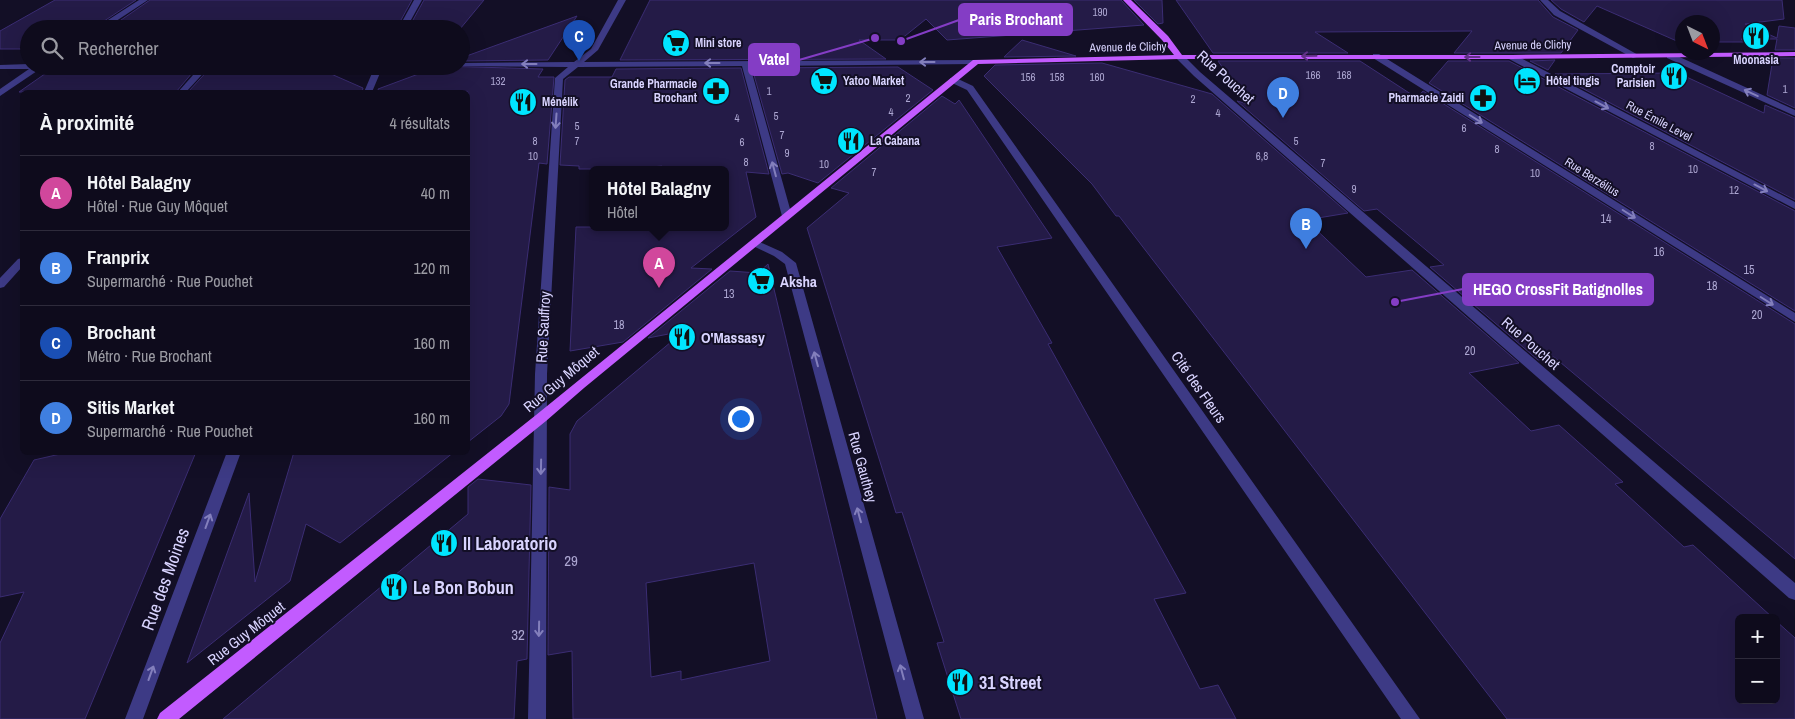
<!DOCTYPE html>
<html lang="fr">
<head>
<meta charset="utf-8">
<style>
  :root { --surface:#0e0b1c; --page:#171425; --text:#f1f3f6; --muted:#9b9ba3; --line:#2e2b3b; --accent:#00e5ff }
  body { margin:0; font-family:"Archivo Narrow",sans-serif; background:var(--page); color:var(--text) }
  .controls { position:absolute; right:15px; bottom:15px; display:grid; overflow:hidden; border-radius:8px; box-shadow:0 5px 20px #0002 }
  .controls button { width:45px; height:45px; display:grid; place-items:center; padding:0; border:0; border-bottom:1px solid var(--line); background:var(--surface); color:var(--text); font:25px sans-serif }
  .compass { position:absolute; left:1675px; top:15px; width:45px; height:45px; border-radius:50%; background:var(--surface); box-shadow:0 5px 20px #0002; rotate:138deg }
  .you { position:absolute; left:740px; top:418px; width:18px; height:18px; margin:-12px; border:4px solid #fff; border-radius:50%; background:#1a73e8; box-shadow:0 0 0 8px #1a73e833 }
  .badge { display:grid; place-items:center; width:32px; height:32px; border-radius:50%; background:var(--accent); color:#fff; font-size:16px; font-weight:700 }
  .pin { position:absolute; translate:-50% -41px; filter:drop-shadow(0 1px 2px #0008) }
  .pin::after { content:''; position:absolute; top:26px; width:18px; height:15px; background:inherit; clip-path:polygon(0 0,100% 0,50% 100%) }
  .popup { position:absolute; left:589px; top:166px; width:140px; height:65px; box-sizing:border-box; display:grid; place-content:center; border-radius:8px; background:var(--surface); filter:drop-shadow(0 1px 4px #0005); font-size:16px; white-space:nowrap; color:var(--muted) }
  .popup b { font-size:19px; color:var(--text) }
  .popup::after { content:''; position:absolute; left:50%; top:100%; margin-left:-10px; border:10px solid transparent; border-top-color:var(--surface) }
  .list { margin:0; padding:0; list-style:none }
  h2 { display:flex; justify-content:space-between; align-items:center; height:65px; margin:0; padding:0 20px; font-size:21px }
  h2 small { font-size:16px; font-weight:400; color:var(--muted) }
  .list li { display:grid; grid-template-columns:32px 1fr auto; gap:15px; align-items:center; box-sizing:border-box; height:75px; padding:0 20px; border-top:1px solid var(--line) }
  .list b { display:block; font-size:19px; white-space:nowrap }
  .list p { margin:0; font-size:16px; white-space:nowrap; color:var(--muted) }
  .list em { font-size:16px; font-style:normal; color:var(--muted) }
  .icon { flex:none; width:28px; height:28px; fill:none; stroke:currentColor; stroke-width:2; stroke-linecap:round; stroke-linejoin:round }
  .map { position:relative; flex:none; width:1795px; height:719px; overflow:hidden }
  .search { position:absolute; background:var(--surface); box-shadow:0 5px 20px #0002; left:20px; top:20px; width:450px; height:55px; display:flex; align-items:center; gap:12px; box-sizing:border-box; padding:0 18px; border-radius:28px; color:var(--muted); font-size:19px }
  .panel { position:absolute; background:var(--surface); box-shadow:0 5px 20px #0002; left:20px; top:90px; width:450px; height:365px; border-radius:8px }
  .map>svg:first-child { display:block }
</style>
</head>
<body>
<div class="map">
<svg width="1795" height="719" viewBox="0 0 1795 719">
  <rect width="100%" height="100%" fill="#130f26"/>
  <!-- building -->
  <path fill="#241b47" stroke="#3b2d73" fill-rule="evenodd" d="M55,0H136L92,29H29V49H0V31Z
    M150,0H412L396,29H108Z
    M424,0H484L460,29H408Z
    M650,0H1121L1144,25L947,40L926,19L900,40H859L886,59L620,60Z
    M1134,0H1162L1163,23L1158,24Z
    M1176,0H1538L1553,17L1578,30L1561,53H1454L1472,31L1315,32L1348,53H1213Z
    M1551,0H1782L1784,19L1745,24L1777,38L1779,26L1795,28V50H1775L1777,39H1741L1745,42H1712V22H1682V42H1679L1597,6L1584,22L1561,9Z
    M577,16L548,60L461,61V58Z
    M1022,40L1076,56L1004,57Z
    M1773,58H1795V108L1767,95Z
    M1555,60L1548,70L1530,61Z
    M1218,61H1360L1417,98L1423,91L1795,324V559L1554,357L1538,360L1430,267L1444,265L1377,209L1364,211L1237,101L1248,104Z
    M1448,61H1509L1795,211V311L1429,83Z
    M1102,63L1212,94L1348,213L1306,220L1366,277L1412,270L1519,363L1469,373L1531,431L1559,425L1623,482L1615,484L1684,547L1693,545L1773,618H1739V700H1776V621L1795,638V719H1507L1119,216H1116L1092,184L984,76L995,65Z
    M169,66H198L176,92H19L49,71L163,70Z
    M212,66H324L322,70L363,88L362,92H188Z
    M440,66L543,69L538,77H554L547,164L539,163L509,404L501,416L468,442V92H379L378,89Z
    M898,67L933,90L818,183L788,173L782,174L752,68Z
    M741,68L769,174L746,172L756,217L691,268L712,269L623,342L570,351L576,227H725V169H662V166L629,169H579V166L560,165L565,80L569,77H612L616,69Z
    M1678,73L1764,113L1765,105L1795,118V200L1555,74Z
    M942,96L955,104L959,100L1052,238L997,247L1052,343L1048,344L1186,593L1154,599L1200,689L1218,685L1236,719H961L937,643L944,642L902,512L896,513L807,228L849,193L831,188Z
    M768,264L877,719H573L572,651L548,655L549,487L570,490V434L577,421L684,331L648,338L730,271L758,273ZM754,563L770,661L681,680V671L651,677L646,583Z
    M69,452H196L85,719H0V643L24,592L0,597V519L34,460Z
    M294,452H454L340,543L306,524L290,581L187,663L249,493L255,582Z
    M478,479L531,485L527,659L517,661L514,719H223L468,514V487Z"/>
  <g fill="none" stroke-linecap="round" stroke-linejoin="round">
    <!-- minor -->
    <path fill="#3d3a85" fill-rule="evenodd" d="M139,0H148L104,29H94Z
      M414,0H422L406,29H398Z
      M618,0H626L598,50L584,62L976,60L980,62L976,64L750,66L792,216L787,219L782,216L742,66L578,67L563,79L547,374L546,719H528L535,374L555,78L568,67L458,66H461V63L574,62L591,49Z
      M1540,0H1548L1560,11L1640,56L1633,58L1554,15Z
      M1373,54H1379L1795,313V322L1373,58Z
      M1667,54H1673L1795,110V116L1667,58Z
      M1177,55H1183L1200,72L1795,583V600L1789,598L1194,76L1177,59Z
      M1509,55H1515L1795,202V209L1509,59Z
      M29,64V66H167L163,68L40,69L0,96V89L29,69H0V65Z
      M201,66H210L186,92H178Z
      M375,66H383L372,92H364Z
      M950,78H956L973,86L1420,719H1401L967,90L950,82Z
      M755,240L782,252L796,263L924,719H906L785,264L774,256L751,245L750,243L751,241Z
      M22,258V267L4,287L0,288V278L18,259Z
      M227,452H241L143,719H125Z"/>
    <!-- major -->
    <path fill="#c25bff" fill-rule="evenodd" d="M1123,0H1131L1168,36L1182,55H1512L1795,52V56L1512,59H1180L978,64L584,388L546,421L179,719H157L160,713L536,415L973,60L1174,55L1162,40Z"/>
  </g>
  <!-- one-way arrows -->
  <defs><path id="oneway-shaft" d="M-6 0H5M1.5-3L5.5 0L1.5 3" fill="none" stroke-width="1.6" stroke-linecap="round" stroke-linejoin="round" transform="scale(1.25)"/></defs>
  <g stroke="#623188">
    <use href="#oneway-shaft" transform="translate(1309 56) rotate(179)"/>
    <use href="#oneway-shaft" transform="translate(1472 57) rotate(180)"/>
  </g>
  <g stroke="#837fbc">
    <use href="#oneway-shaft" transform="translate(927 62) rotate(180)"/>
    <use href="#oneway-shaft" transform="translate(712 63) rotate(180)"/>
    <use href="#oneway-shaft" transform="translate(529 64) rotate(180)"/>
    <use href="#oneway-shaft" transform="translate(1751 93) rotate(-155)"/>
    <use href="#oneway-shaft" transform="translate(1602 105) rotate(28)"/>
    <use href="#oneway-shaft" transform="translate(1476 119) rotate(32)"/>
    <use href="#oneway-shaft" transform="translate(556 121) rotate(94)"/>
    <use href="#oneway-shaft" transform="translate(774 169) rotate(-105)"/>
    <use href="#oneway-shaft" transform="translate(1761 188) rotate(28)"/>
    <use href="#oneway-shaft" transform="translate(1629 214) rotate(32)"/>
    <use href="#oneway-shaft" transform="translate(1767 301) rotate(32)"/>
    <use href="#oneway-shaft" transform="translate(816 359) rotate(-105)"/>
    <use href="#oneway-shaft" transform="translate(541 467) rotate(91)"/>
    <use href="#oneway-shaft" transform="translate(859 515) rotate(-105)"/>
    <use href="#oneway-shaft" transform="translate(208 521) rotate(-70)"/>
    <use href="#oneway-shaft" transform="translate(539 629) rotate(91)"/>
    <use href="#oneway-shaft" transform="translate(902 672) rotate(-105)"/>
    <use href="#oneway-shaft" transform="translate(151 673) rotate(-70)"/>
  </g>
  <!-- icons -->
  <defs>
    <g id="restaurant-disc" transform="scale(1.4375)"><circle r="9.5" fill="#00e5ff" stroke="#130f26"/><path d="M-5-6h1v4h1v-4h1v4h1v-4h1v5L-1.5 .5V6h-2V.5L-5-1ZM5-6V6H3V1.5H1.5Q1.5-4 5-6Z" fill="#111"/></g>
    <g id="supermarket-disc" transform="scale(1.4375)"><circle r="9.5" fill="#00e5ff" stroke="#130f26"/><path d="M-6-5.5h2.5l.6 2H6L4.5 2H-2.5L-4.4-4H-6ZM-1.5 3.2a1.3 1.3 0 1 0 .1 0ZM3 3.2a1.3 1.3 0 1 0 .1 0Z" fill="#111"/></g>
    <g id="hotel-disc" transform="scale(1.4375)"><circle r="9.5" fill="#00e5ff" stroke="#130f26"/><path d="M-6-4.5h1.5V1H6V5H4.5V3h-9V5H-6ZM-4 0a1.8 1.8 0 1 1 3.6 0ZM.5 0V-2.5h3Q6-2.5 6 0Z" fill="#111"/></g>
    <g id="pharmacy-disc" transform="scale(1.4375)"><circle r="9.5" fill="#00e5ff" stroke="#130f26"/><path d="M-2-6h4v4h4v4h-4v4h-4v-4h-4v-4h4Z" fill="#111"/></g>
  </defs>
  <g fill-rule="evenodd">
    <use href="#restaurant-disc" x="1756" y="36"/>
    <use href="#supermarket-disc" x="676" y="43"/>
    <use href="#restaurant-disc" x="1674" y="76"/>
    <use href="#supermarket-disc" x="824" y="81"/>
    <use href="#hotel-disc" x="1527" y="81"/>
    <use href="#pharmacy-disc" x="716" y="91"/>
    <use href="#pharmacy-disc" x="1483" y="98"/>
    <use href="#restaurant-disc" x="523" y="102"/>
    <use href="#restaurant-disc" x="851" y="141"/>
    <use href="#supermarket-disc" x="761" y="281"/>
    <use href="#restaurant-disc" x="682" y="337"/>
    <use href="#restaurant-disc" x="444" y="543"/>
    <use href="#restaurant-disc" x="394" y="587"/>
    <use href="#restaurant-disc" x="960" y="682"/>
  </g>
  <g text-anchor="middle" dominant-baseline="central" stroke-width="4" stroke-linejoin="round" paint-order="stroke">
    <!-- far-number labels -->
    <g font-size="11" fill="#aca6d1">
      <text x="1100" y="12">190</text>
      <text x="1313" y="75">166</text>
      <text x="1344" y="75">168</text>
      <text x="1028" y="77">156</text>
      <text x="1057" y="77">158</text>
      <text x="1097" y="77">160</text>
      <text x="498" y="81">132</text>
      <text x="1785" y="89">1</text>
      <text x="769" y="91">1</text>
      <text x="908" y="98">2</text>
      <text x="1193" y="99">2</text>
      <text x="891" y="112">4</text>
      <text x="1218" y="113">4</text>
      <text x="776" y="116">5</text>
      <text x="737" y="118">4</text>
      <text x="577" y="126">5</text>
      <text x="1464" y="128">6</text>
      <text x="782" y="135">7</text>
      <text x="535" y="141">8</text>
      <text x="577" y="141">7</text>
      <text x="1296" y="141">5</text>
      <text x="742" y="142">6</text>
      <text x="1652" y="146">8</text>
      <text x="1497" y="149">8</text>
      <text x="787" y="153">9</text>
      <text x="533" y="156">10</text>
      <text x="1262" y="156">6,8</text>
      <text x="746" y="162">8</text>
      <text x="1323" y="163">7</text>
      <text x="824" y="164">10</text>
      <text x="1693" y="169">10</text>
      <text x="874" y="172">7</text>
      <text x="1535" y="173">10</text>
      <text x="1354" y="189">9</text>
      <text x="1734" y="190">12</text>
    </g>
    <!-- far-poi labels -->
    <g font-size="12" font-weight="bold" fill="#d9d4ff" stroke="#130f26" text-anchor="start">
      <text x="695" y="43">Mini store</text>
      <text x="1756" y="60" text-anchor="middle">Moonasia</text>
      <text x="1655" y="69" text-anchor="end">Comptoir<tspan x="1655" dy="14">Parisien</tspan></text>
      <text x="843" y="81">Yatoo Market</text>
      <text x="1546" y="81">Hôtel tingis</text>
      <text x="697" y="84" text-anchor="end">Grande Pharmacie<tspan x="697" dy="14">Brochant</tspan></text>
      <text x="1464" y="98" text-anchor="end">Pharmacie Zaidi</text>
      <text x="542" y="102">Ménélik</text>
      <text x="870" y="141">La Cabana</text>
    </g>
    <!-- far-street labels -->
    <g font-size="12" fill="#d9d4ff" stroke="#130f26">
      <text transform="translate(1533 45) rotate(-1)">Avenue de Clichy</text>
      <text transform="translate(1128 47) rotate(-1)">Avenue de Clichy</text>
      <text transform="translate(1659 121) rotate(28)">Rue Émile Level</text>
      <text transform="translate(1592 177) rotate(32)">Rue Berzélius</text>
    </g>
    <!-- number labels -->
    <g font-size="12" fill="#aca6d1">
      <text x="1606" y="219">14</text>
      <text x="1659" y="252">16</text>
      <text x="1749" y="270">15</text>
      <text x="1712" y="286">18</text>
      <text x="729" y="294">13</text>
      <text x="1757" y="315">20</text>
      <text x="619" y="325">18</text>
      <text x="1470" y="351">20</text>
    </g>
    <!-- street labels -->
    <g font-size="15" fill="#d9d4ff" stroke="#130f26">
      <text transform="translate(1226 77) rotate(42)">Rue Pouchet</text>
      <text transform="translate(543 327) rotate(-87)">Rue Sauffroy</text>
      <text transform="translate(1531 343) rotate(41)">Rue Pouchet</text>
      <text transform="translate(561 379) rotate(-40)">Rue Guy Môquet</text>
      <text transform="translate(1199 387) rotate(55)">Cité des Fleurs</text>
      <text transform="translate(863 467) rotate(75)">Rue Gauthey</text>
      <text transform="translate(246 633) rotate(-38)">Rue Guy Môquet</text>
    </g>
    <!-- poi labels -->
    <g font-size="15" font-weight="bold" fill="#d9d4ff" stroke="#130f26" text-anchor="start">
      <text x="780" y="281">Aksha</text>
      <text x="701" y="337">O'Massasy</text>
    </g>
    <!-- near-number labels -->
    <g font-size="15" fill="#aca6d1">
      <text x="571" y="560">29</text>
      <text x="518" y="634">32</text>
    </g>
    <!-- near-poi labels -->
    <g font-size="18" font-weight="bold" fill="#d9d4ff" stroke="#130f26" text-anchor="start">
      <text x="463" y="543">Il Laboratorio</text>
      <text x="413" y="587">Le Bon Bobun</text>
      <text x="979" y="682">31 Street</text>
    </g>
    <!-- near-street labels -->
    <g font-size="18" fill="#d9d4ff" stroke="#130f26">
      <text transform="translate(165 579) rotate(-70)">Rue des Moines</text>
    </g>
  </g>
  <!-- callouts -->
  <path fill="none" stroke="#843dc5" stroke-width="2" d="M901 41L959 20M875 38L799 60M1395 302L1463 289"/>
  <g fill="#843dc5" stroke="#130f26" stroke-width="2">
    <circle cx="901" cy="41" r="5"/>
    <circle cx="875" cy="38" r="5"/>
    <circle cx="1395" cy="302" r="5"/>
  </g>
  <g fill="#843dc5" stroke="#843dc5" stroke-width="2">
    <rect x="959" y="4" width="113" height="31" rx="5"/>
    <rect x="749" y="44" width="50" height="31" rx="5"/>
    <rect x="1463" y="274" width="190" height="31" rx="5"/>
  </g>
  <g font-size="16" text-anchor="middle" font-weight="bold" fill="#fff">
    <text x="1016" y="25">Paris Brochant</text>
    <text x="774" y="65">Vatel</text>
    <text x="1558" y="295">HEGO CrossFit Batignolles</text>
  </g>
</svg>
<div class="controls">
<button>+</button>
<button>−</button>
</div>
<svg class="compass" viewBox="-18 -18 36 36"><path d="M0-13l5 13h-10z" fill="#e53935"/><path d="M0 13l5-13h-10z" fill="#9b9ba3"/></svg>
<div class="you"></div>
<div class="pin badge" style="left:659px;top:288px;background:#d1479c">A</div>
<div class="popup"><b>Hôtel Balagny</b>Hôtel</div>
<div class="pin badge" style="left:1306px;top:249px;background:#3f7fe0">B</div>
<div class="pin badge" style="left:579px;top:61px;background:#1a4fb4">C</div>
<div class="pin badge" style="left:1283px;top:118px;background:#3f7fe0">D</div>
<div class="search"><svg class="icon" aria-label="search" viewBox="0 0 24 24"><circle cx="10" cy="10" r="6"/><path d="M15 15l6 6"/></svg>Rechercher</div>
<section class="panel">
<h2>À proximité<small>4 résultats</small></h2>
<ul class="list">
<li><span class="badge" style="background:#d1479c">A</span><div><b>Hôtel Balagny</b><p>Hôtel · Rue Guy Môquet</p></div><em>40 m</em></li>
<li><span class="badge" style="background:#3f7fe0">B</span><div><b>Franprix</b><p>Supermarché · Rue Pouchet</p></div><em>120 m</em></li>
<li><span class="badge" style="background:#1a4fb4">C</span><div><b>Brochant</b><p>Métro · Rue Brochant</p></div><em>160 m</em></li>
<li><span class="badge" style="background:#3f7fe0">D</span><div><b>Sitis Market</b><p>Supermarché · Rue Pouchet</p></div><em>160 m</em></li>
</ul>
</section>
</div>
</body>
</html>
